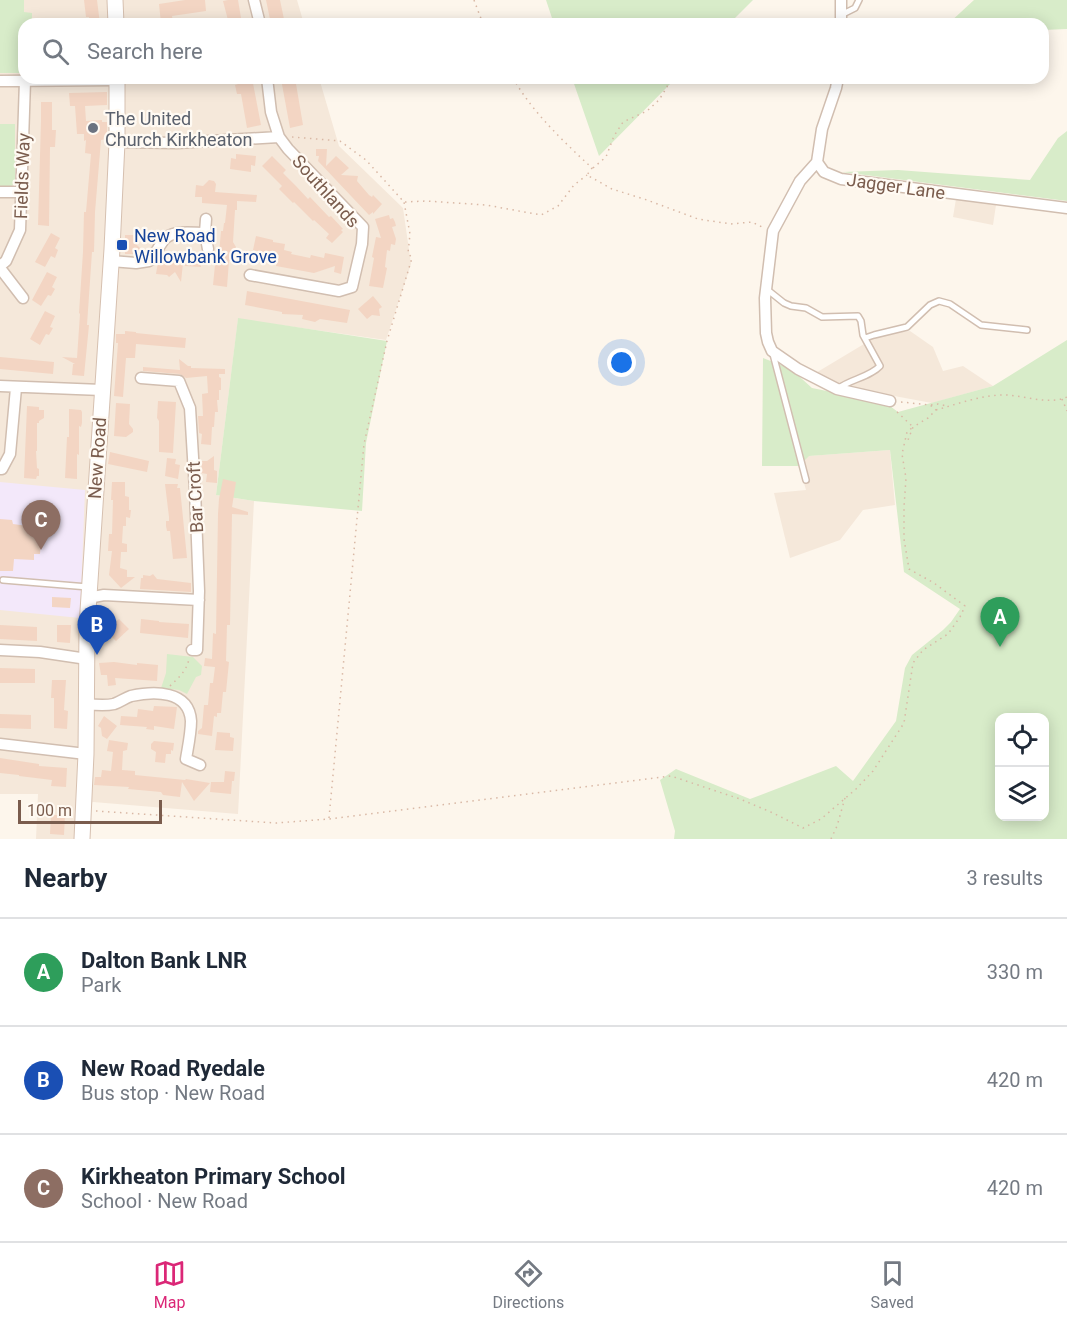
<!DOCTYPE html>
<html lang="en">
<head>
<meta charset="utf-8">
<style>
  :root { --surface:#fff; --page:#f2f2f3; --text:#1f2937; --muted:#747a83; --line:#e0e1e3; --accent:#db2777 }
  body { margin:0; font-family:Roboto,sans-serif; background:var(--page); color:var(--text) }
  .controls { position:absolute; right:18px; bottom:18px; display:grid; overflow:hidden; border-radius:12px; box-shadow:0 3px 15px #0003 }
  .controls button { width:54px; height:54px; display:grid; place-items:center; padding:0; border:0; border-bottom:2px solid var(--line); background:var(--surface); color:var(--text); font:30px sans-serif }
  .scale { position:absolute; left:18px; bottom:15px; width:144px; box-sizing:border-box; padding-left:6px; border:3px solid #7a5c4d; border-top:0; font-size:16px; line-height:21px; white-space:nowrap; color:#7a5c4d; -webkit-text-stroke:4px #fffaf3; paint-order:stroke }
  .you { position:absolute; left:622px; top:363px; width:21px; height:21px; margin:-15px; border:4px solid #fff; border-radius:50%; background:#1a73e8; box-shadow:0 0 0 9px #1a73e833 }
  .badge { display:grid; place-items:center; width:39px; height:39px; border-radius:50%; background:var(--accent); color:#fff; font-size:20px; font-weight:700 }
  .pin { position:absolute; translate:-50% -50px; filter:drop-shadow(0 2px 3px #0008) }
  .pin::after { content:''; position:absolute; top:32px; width:21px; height:18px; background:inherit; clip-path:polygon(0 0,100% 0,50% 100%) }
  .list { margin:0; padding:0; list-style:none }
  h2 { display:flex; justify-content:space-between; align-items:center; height:78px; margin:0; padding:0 24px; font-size:26px }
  h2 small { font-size:20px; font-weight:400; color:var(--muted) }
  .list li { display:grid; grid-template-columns:39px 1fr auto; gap:18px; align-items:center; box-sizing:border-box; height:108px; padding:0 24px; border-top:2px solid var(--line) }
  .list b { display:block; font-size:22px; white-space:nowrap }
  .list p { margin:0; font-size:20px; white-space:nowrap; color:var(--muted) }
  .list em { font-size:20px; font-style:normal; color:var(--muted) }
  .icon { flex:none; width:33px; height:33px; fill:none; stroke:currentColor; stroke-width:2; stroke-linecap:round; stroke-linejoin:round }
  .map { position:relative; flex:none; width:1067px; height:839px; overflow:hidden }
  .search { position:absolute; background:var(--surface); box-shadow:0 3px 15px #0003; left:18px; right:18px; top:18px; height:66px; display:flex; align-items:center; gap:15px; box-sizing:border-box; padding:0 21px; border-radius:18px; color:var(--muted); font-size:22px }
  .sheet { height:402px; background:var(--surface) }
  nav { display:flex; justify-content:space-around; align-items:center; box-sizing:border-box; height:84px; border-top:2px solid var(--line); background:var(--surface); font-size:16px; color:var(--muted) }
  nav a { display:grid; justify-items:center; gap:3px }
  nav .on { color:var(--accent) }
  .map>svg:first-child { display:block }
</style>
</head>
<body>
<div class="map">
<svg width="1067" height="839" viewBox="0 0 1067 839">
  <rect width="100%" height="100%" fill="#fdf6ec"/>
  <!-- residential -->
  <path fill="#f5e8da" d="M0,0H297L304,24H24V78H319L339,146L403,208L411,264L386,340L238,319L216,495L254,501L238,814L93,802L83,806L76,839H36L38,794H0Z
    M956,199L996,205L993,225L953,217Z
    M910,331L933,347L943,371L963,366L993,386L932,403L851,388L814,374L879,335Z
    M890,450L895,505L863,510L840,540L790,558L774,493L806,490L799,466L808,456Z"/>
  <!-- education -->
  <path fill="#f3e8fa" d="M0,482L85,490L80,618L0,610Z"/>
  <!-- green -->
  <path fill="#d8ecc9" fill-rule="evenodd" d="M0,0H24V12L32,13V24H24V73H0Z
    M546,0H753L729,24H554Z
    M974,0H1067V29L1043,30V24H948Z
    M572,78H676L599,156Z
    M0,124H15V184L7,188H0Z
    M1067,131V201L842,172L898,170L1030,180L1058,138Z
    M238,318L387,341L366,443L362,511L254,501L216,495Z
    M1067,340V839H674L675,831L660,780L676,769L750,799L836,766L853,781L896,721L905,668L912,655L943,630L951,622L960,609L904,572L890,450L809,456L799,466H762L763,358L791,369L812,388L886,403L898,412L993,386ZM1000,718H1044V816H1000Z
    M167,654L193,657L202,666L201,675L196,677L187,694L179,690L161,688L166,673Z"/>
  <!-- building -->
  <path fill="#f3d5c3" d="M84,0H97L100,24H89V17H86Z
    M185,0H205L206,11L172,16L173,21L161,23L159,4Z
    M228,0H238L242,24H229L223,1Z
    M266,0H280L285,24H271Z
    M246,78H252L261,125L247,128L241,94H237L235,85L238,84V80Z
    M288,78H295L303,125L290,128L281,79Z
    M107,92V105L85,106L86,121L102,120V122H107V139L101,140L95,212L94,252H92L87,325H89L84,376L72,375L73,364H75L62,357L77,358L80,314L79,313L83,252L84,212H86L91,154L85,153L86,140L84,141V134H77L75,106H70L69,93Z
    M41,102H52V130H56L55,147H50L49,226L38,225L41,121Z
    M316,149H327L326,166L336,156L349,168L341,175L358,176L357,181L369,195L372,197L373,195L382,204L373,214V212L369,215L318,161L319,156H316Z
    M236,154L256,156L255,166L251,165V172L230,169L231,158L236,159Z
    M272,156L286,170L283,173L296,186L308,199L310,197L329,217L331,216L343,229L341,230L343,232L332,243L326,238L329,234L314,220L313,221L294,202L293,203L279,189L282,186L262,166Z
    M209,180L214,181L216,184L215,192L257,195L256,202L237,201V210H235L233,242L236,247L235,261H229L227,287L213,285L215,265H218L221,231H223L224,223H225L227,205L202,203V197H195L196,185L203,186Z
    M389,215L390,219L393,218L395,222L396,226L392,227L396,239L395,245L391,244L390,251L387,250L385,267L387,268L383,288L369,286L374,258L372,257L376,237L381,238L375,219Z
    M51,233L60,238L55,248L58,250L55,258L51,256L45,267L35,262Z
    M125,235H137L136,244L143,251L138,254H125Z
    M256,236L273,240V242L285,244L284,250L292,252L291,254L310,258L311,255L324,258L325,253L344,257L341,274L334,272L335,266L314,273L276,266L279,255L253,250Z
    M186,255L202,256L201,267L185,266Z
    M158,262L183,263L181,282L175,272L169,277L167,275L156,274Z
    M47,272L57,277L52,287L55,289L51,296L48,295L41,306L32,300Z
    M247,291L350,310L347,323L320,319L315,322L302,319L303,315L282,314V312L245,305Z
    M373,296L382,307L379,309L380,316L372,315L367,319L358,309Z
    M45,311L55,316L50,327L53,328L49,335L46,334L40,345L30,339Z
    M125,331L136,332V333L186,338L185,348L136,344L135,358H126L123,397L114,396L118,343H116V334H125Z
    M0,357L54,362L53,374L0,369Z
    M179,359L188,366H191V368L225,369V374H219V377L221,378V390H219V400H217L218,412H215L214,427H212L211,445L201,444L202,434L199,433L198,416H203L202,394L208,393L207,376L186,378L180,374L143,371V367L180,370Z
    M158,401L176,402L173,453L159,452V421L157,418Z
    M116,403L130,404L129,424L133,429V432L126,437L114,436Z
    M27,406L39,407V410H44V418L39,421V423H37V451H36L37,468L39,469V476H37L36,479L24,478Z
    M69,409L81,410L82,412V423L81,427L79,426V455L77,454V479L65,478L67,437H69Z
    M110,452L149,461L147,472L108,464Z
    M214,456V470L217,471V483L206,482L207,474L201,473L202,461H207Z
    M167,458L176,459L175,464L180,465L178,479L165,476Z
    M223,479L236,482L232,507L248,512V515L232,514L230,625H227L226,661L229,662L226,692H223L221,713H217V717L214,716L212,736L198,734V731L202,728L204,705H208L210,683H213L215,667L204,666L205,658L212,659L213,633L216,634L218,514L219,499Z
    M112,482H125V496L129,497V510H131L130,518L126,517V526H123L122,543L127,544V552H121L120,568L127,570V577H135L121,588L109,575L112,551H108L109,534H112L113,500H111Z
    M165,484H178L177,488H180L187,558L173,559L170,531H167L166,526V521H169V517Z
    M0,519L12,520L13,524L42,528L40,554H34V560L14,559L13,571H0Z
    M153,574L157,579L191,583V592L140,589L141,578H143V575L150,576Z
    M52,597L71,598L70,608L52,607Z
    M119,619L129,629L116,641L106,631Z
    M141,619L159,621V622L189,624L188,638L140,633Z
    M0,625L37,627V641L0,639Z
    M57,625H71L70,643L57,642Z
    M114,662L137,665V663L158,665L157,681L115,678L116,685L108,686L107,675H101L99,663Z
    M0,668L35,669V683H0Z
    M52,680H66L64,710L68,711L67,729L54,728V698H51Z
    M154,706L177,707L174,729L154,726V730L146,729L147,727L120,725L121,716L137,717L138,709L153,711Z
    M0,714L31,715V729L0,728Z
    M104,716L117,726L107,739L102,736L101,728L98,726Z
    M217,732L230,733V737L234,738L233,751L215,750Z
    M109,740L128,743L127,750L123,751L122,770L135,771V775L185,780L186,779L210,783L194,801L182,782L180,797L163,795L161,792L128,789L129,787L94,785L95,777H101L102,770L111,771L113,752L107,751Z
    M154,741L174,743L173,751L171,750V754H166L165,763L155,762L156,752L151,749V744Z
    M0,758L39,764V766L67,768L66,787L51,786L52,780L19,776V775L0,773Z
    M225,771L235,772L234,781H232L231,794L210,792L211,782H224Z
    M51,815H65L64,835L50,834Z"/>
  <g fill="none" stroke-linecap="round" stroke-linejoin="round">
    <!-- lane casing -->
    <g stroke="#d1beb0" stroke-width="8">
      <path id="lane" d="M841,15L855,8L859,0
        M766,290L769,291L784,303L791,306L806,308L822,317L858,316L861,321L863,335L880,366C870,377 851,379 839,388
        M865,338L874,335L907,327L930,305L939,301L950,304L981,325L1027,330
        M773,354L806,480
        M3,580L88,587"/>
    </g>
    <!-- street casing -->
    <g stroke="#d1beb0" stroke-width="13">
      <path id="street" d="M254,0L260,24
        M841,0V24
        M838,78L836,88L822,129L817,162L824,172L841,179L1067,208
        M0,81L117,80
        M117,142L177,143L279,137
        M817,162L800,181L773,231L765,298L766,333L768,342L772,351L798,369L837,389L890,401
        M0,192H22
        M206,219L205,233L208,249
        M111,261L136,263L149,261C155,255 158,248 163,241C171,229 192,233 205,233
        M0,266L6,261L20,230L25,81
        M0,268L23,298
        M250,275L339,291L352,287L362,244L363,227L288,149L279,137L271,112L267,78
        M141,378L179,381L190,408L195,490L199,591L197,650H192
        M0,386L102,390
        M0,469H2L10,454L16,388
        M88,598L104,595L199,600
        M0,650L40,652L87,659
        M86,704C95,705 105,706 114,704C120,702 125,698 131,696C154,691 189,690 191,721C191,733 188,747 186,759L200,765
        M0,744L86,754"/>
    </g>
    <!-- secondary casing -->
    <g stroke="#d6c0b0" stroke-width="17">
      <path id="secondary" d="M115,0L116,24
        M82,839L86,754L87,626L112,249L117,142V78"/>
    </g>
    <!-- path -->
    <path stroke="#d9b8a5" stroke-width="1.5" stroke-dasharray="1.5 4.5" stroke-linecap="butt" d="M474,0L483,24
      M513,78C533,113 563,141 592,168L587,175L612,189L647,200L698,219L731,224L752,222L764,228
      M292,137L340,141L366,160L404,202L426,201L486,205L541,215L558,206L574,185L587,175
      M593,168L606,157L614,136L623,122L647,111L659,100L667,87L669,78
      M1062,399L1067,411
      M901,402L930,405L936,410L928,418L913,427L908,440
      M931,405L938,404L947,406
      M936,410C957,404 979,396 1001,395C1022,394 1047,406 1067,397
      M170,686C179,677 186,672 189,659
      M96,811L276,823L329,819L671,776L740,799L773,813L803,828L821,819L856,789L873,771L904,723L913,663L923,650L948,634L960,617L965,606L934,583L909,569L904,539V507L906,478L902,454L907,432L913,427L894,409
      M329,818L364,444L387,341L412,258L408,253L410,234L404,202
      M831,839L837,826L845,798"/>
    <!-- lane -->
    <use href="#lane" stroke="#fff" stroke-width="5"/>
    <!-- street -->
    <use href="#street" stroke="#fff" stroke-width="10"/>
    <!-- secondary -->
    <use href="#secondary" stroke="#fff" stroke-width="15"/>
  </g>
  <!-- markers -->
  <circle fill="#6b7280" stroke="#fffaf3" stroke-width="2" cx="93" cy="128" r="6"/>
  <rect fill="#1a4fb4" stroke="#fffaf3" stroke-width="2" x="116" y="239" width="12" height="12" rx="3"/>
  <g text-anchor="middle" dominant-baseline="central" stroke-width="4.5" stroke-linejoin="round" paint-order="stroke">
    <!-- worship labels -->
    <g font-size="18" fill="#5b616d" stroke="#fffaf3" text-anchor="start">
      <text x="105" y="118">The United<tspan x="105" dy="21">Church Kirkheaton</tspan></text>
    </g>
    <!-- street labels -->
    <g font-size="18" fill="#7a5c4d" stroke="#fffaf3">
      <text transform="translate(22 176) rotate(-88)">Fields Way</text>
      <text transform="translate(896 186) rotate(8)">Jagger Lane</text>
      <text transform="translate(326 191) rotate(48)">Southlands</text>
      <text transform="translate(97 458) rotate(-86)">New Road</text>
      <text transform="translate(195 497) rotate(-93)">Bar Croft</text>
    </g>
    <!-- transit labels -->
    <g font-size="18" fill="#164399" stroke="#fffaf3" text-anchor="start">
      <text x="134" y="235">New Road<tspan x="134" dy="21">Willowbank Grove</tspan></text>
    </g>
  </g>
</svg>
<div class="controls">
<button><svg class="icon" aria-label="locate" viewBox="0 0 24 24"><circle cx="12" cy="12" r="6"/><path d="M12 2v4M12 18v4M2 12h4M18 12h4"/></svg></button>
<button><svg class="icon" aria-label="layers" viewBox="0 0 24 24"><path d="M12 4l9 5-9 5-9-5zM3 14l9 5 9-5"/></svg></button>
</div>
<div class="scale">100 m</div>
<div class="you"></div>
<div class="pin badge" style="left:1000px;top:647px;background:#2e9e5b">A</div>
<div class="pin badge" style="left:97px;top:655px;background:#1a4fb4">B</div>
<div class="pin badge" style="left:41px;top:550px;background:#8d6e63">C</div>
<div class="search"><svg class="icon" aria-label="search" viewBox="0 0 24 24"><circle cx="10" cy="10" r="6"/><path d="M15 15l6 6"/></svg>Search here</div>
</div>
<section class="sheet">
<h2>Nearby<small>3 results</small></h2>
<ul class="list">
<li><span class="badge" style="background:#2e9e5b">A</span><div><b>Dalton Bank LNR</b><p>Park</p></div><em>330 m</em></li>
<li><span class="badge" style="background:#1a4fb4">B</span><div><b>New Road Ryedale</b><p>Bus stop · New Road</p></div><em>420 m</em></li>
<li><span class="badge" style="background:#8d6e63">C</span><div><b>Kirkheaton Primary School</b><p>School · New Road</p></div><em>420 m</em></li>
</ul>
</section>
<nav>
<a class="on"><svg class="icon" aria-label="map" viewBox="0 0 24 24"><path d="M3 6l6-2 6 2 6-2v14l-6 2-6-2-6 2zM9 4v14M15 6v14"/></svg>Map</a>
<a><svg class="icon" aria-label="directions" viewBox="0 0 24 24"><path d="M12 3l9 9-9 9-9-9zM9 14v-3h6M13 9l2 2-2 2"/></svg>Directions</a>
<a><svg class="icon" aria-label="saved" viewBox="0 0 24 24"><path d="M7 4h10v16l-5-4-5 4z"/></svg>Saved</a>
</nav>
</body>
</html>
